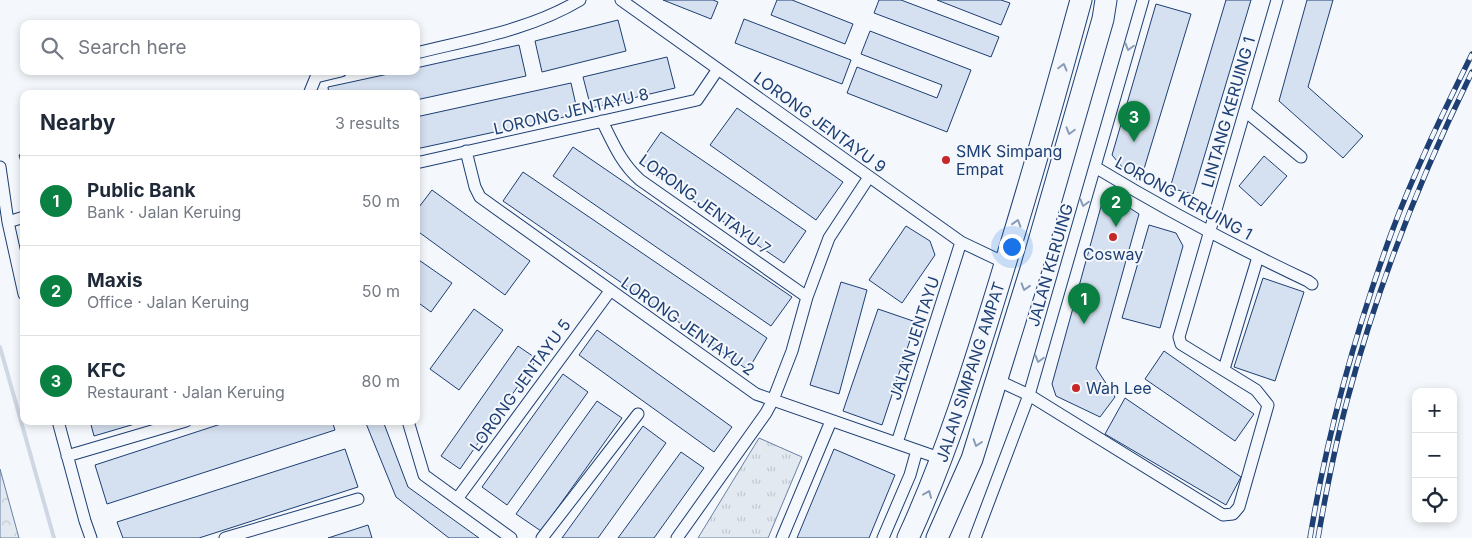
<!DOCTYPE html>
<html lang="en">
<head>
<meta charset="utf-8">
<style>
  :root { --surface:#fff; --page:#f2f2f3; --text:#1f2937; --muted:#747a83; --line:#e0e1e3; --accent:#0b8043 }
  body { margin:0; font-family:Inter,sans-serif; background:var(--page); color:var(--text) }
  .controls { position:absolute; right:15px; bottom:15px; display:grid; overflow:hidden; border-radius:10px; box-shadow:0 2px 8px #0003 }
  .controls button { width:45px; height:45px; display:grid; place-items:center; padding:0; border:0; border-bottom:1px solid var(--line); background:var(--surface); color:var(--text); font:25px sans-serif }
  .you { position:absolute; left:1011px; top:246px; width:18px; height:18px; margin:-12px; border:4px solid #fff; border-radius:50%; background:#1a73e8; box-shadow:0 0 0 8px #1a73e833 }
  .badge { display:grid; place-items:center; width:32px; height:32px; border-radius:50%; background:var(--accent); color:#fff; font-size:16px; font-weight:700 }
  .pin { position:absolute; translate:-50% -41px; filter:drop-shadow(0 1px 2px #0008) }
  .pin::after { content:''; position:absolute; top:26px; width:18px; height:15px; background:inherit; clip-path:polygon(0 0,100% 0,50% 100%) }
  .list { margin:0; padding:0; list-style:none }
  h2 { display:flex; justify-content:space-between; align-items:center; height:65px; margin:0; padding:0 20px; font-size:21px }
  h2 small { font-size:16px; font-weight:400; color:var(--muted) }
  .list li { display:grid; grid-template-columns:32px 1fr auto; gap:15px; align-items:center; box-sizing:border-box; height:90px; padding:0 20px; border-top:1px solid var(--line) }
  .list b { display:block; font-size:19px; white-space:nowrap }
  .list p { margin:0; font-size:16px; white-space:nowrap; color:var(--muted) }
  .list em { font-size:16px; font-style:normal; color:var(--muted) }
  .icon { flex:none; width:28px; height:28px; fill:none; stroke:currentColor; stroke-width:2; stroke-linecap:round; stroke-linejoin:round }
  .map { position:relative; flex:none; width:1472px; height:538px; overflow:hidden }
  .search { position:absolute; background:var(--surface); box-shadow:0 2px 8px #0003; left:20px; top:20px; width:400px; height:55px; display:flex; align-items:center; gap:12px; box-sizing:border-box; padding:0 18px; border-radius:10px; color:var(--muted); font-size:19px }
  .panel { position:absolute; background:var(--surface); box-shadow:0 2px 8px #0003; left:20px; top:90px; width:400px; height:335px; border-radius:10px }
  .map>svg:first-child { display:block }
</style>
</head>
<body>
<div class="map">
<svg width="1472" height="538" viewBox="0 0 1472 538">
  <defs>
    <pattern id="forest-crowns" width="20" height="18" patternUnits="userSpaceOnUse" patternTransform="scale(1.25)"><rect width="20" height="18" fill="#e3e9f0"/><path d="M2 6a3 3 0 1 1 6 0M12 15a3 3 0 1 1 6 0" fill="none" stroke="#c2c9d1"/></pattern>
    <pattern id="park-tufts" width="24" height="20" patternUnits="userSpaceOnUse" patternTransform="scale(1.25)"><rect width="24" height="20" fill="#e3e9f0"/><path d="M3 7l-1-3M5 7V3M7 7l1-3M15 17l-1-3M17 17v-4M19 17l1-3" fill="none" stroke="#c2c9d1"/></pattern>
  </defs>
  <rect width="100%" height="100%" fill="#f4f7fb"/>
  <!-- forest -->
  <path fill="url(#forest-crowns)" stroke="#687fa3" d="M0,469L19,538H0Z"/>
  <!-- park -->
  <path fill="url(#park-tufts)" stroke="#687fa3" d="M759,438L802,457L768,538H698Z"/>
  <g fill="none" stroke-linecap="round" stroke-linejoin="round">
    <!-- stream -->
    <path stroke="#cfd7e4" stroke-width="4" d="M0,347L54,538"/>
  </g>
  <!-- building -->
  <path fill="#d5e0f0" stroke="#1d3f73" d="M663,0H713L718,2L711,19Z
    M777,0H792L853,24L845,44L771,15Z
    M879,0H901L999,37L991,57L874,13Z
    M937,0H1001L1010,3L1001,25Z
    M1226,0H1251L1193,194L1170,188Z
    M1307,0H1333L1308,87L1363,136L1343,158L1279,101Z
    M1156,4L1191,14L1140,182L1123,168L1112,155Z
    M744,19L851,60L842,84L735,43Z
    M618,20L626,51L542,72L535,41Z
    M870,31L971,70L947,132L847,93L857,67L937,98L942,85L861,54Z
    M519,45L526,76L416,100V94H329L328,87L402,71H416V68Z
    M667,57L675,88L591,108L583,77Z
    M571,83L578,114L416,149V117Z
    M737,108L843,182L816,220L710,145Z
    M661,132L806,231L784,263L639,164Z
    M573,147L792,297L771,326L553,176Z
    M24,153V172L19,155Z
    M1264,156L1287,176L1261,206L1239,186Z
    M523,172L767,338L748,370L503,201Z
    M432,190L530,261L505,295L416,230V211Z
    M1105,192L1139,214L1096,368L1115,397L1100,417L1056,396L1052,384Z
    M1149,225L1176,233L1183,246L1160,328L1122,318Z
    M906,226L930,241L935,255L902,303L869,280Z
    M416,258L452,283L431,312L416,301Z
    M1263,278L1304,292L1275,381L1234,367Z
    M841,282L867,290L839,394L810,385Z
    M474,309L503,330L459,390L430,369Z
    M878,309L916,322L882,425L843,411Z
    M597,330L732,427L714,452L579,355Z
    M518,346L537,359L460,469L441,456Z
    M1164,351L1254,414L1235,441L1145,379Z
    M563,374L588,392L507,505L482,487Z
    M1125,398L1241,477L1226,505L1105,434Z
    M597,401L622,418L541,531L516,514Z
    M90,421H145L94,436Z
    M230,421H332L335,430L107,504L95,465Z
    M365,421H383L408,487L479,538H449L396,497Z
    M643,426L666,443L598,538H562Z
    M345,449L358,487L199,538H123L117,522Z
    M834,449L895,475L869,538H797Z
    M681,452L704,468L654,538H618Z
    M368,525L372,538H328Z"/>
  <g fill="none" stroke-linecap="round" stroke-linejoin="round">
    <!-- street casing -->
    <g stroke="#1d3f73" stroke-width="13">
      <path id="street" d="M621,0L961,242L1005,263
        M416,53C472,39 530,30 580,0
        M309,94L316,77L341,71
        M1245,111L1301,157
        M602,121C613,143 621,163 640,180L807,297
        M466,151L475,187L480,197L756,394L942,459
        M416,163L697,100L718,69
        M0,167L8,222L24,294
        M1095,167C1164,209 1234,246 1308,281L1312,284
        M8,222L24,217
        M1224,369L1258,257
        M997,380L1029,395L1223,515L1233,514L1239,507L1268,405L1256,390L1181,344L1179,337L1277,0
        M58,421L85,521L91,538
        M408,421L424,475L511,538
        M897,443L961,242
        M67,456L186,421
        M457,499L610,291
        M225,538L358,499
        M542,538L638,414
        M677,538L766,413L773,400L792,351L807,297L829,238L869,177
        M782,538L831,421
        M883,538L910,475L917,450
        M975,538L1029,395L1143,0"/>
    </g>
    <!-- highway casing -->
    <g stroke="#1d3f73" stroke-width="23">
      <path id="highway" d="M908,538C947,453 975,363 1002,274C1030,183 1056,92 1081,0
        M937,538L972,459L1031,269L1103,19L1106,0"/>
    </g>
    <!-- street -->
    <use href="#street" stroke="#f4f7fb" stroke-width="11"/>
    <!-- highway -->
    <use href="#highway" stroke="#f4f7fb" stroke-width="21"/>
    <!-- rail casing -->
    <g stroke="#1d3f73" stroke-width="5.5">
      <path id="rail" d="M1310,538C1327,434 1355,333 1391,234C1414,172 1443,113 1472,54
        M1318,538C1326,492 1335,446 1347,401C1377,287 1420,178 1472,72"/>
    </g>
    <!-- rail -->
    <use href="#rail" stroke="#f4f7fb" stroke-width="4" stroke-dasharray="11" stroke-linecap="butt"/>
  </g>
  <!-- one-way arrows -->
  <defs><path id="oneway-chevron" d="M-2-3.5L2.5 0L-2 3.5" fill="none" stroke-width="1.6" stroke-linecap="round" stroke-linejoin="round" transform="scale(1.25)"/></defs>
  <g stroke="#889bb7">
    <use href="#oneway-chevron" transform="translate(1129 47) rotate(106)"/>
    <use href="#oneway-chevron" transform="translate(1063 67) rotate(-75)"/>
    <use href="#oneway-chevron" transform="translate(1070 131) rotate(106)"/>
    <use href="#oneway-chevron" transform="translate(1084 203) rotate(106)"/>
    <use href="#oneway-chevron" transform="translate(1017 223) rotate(-73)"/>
    <use href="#oneway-chevron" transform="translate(1025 287) rotate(107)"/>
    <use href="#oneway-chevron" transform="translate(1039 359) rotate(106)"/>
    <use href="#oneway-chevron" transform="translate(977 443) rotate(108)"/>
    <use href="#oneway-chevron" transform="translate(928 494) rotate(-67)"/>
  </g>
  <!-- markers -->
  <g fill="#c62828" stroke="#f4f7fb" stroke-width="2">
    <circle cx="946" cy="160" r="5"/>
    <circle cx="1113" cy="237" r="5"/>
    <circle cx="1076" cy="388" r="5"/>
  </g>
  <g text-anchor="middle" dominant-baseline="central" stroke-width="4" stroke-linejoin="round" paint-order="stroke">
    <!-- street labels -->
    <g font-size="16" fill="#1d3f73" stroke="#f4f7fb">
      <text transform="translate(571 111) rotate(-13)">LORONG JENTAYU 8</text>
      <text transform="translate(1228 112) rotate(-74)">LINTANG KERUING 1</text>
      <text transform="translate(820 122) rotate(36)">LORONG JENTAYU 9</text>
      <text transform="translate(1184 198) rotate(29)">LORONG KERUING 1</text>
      <text transform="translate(705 204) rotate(36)">LORONG JENTAYU 7</text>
      <text transform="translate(1050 265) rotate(-74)">JALAN KERUING</text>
      <text transform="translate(688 326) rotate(35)">LORONG JENTAYU 2</text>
      <text transform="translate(914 338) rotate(-72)">JALAN JENTAYU</text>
      <text transform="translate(970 372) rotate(-72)">JALAN SIMPANG AMPAT</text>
      <text transform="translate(520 385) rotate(-54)">LORONG JENTAYU 5</text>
    </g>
    <!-- poi labels -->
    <g font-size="16" fill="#1d3f73" stroke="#f4f7fb" text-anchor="start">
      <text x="956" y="151">SMK Simpang<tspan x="956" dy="18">Empat</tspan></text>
      <text x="1113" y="254" text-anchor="middle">Cosway</text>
      <text x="1086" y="388">Wah Lee</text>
    </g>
  </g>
</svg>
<div class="controls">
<button>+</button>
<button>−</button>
<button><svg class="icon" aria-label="locate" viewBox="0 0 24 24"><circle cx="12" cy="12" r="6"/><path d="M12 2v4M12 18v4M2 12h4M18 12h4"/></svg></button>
</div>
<div class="you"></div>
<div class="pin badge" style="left:1084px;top:324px">1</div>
<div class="pin badge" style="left:1116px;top:227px">2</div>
<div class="pin badge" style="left:1134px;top:142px">3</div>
<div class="search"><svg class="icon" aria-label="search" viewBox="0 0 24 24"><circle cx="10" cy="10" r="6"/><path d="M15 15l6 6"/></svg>Search here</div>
<section class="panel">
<h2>Nearby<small>3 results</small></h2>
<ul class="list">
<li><span class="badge">1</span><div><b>Public Bank</b><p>Bank · Jalan Keruing</p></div><em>50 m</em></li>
<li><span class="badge">2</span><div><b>Maxis</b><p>Office · Jalan Keruing</p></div><em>50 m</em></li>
<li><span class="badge">3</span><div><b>KFC</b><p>Restaurant · Jalan Keruing</p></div><em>80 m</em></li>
</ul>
</section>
</div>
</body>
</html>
